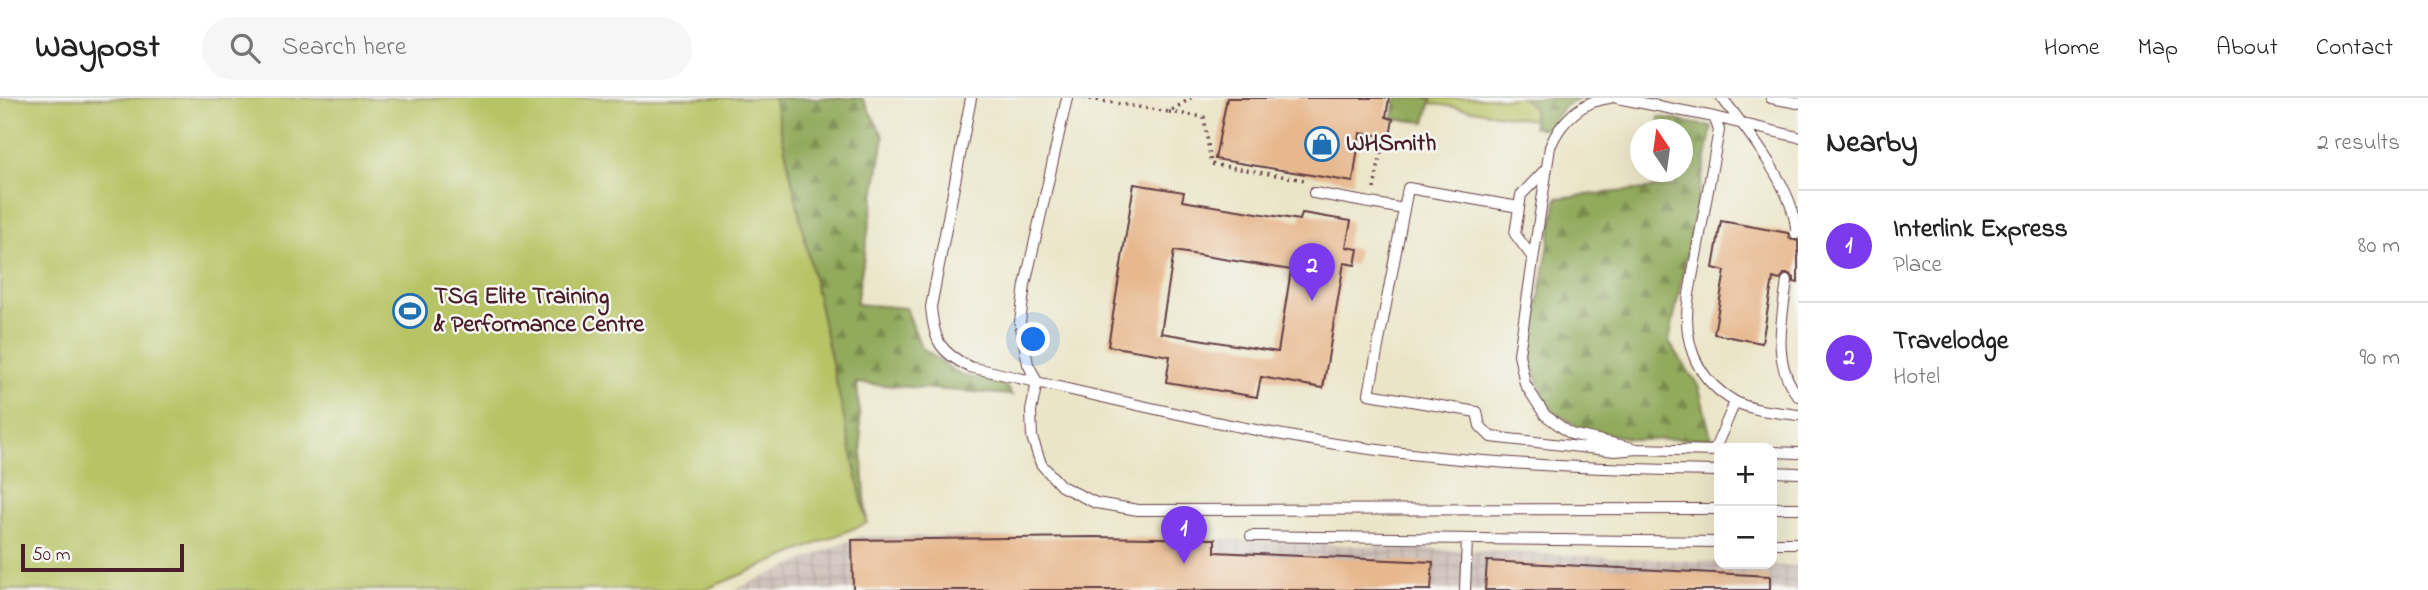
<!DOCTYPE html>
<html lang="en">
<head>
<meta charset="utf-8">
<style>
  :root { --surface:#fff; --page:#f6f6f6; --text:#222; --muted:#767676; --line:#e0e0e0; --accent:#7c3aed }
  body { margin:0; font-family:"Indie Flower",sans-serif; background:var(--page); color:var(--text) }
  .controls { position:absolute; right:21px; bottom:21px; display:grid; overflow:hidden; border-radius:14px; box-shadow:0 7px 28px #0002 }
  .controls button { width:63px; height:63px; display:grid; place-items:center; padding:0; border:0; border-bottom:2px solid var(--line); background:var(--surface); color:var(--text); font:35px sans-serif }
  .compass { position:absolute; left:1630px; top:21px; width:63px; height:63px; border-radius:50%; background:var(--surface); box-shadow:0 7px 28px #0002; rotate:347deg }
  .scale { position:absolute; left:21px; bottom:18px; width:163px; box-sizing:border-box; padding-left:7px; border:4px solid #4a1f2b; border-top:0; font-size:19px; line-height:24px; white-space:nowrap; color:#4a1f2b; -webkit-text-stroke:5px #f6f6f2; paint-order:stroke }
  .you { position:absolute; left:1034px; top:242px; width:24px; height:24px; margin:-18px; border:5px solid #fff; border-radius:50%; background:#1a73e8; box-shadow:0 0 0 10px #1a73e833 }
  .badge { display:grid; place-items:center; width:46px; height:46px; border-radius:50%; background:var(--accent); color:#fff; font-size:23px; font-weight:700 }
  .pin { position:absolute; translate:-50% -58px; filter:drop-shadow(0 2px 4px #0008) }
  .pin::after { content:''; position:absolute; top:37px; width:24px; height:21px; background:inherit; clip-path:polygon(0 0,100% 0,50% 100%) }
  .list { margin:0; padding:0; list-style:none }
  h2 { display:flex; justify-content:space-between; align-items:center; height:91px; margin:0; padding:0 28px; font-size:30px }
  h2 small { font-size:23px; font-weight:400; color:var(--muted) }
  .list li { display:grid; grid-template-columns:46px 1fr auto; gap:21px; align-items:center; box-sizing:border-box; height:112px; padding:0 28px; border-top:2px solid var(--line) }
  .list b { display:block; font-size:26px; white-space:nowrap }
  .list p { margin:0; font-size:23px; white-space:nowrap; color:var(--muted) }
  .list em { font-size:23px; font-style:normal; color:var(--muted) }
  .icon { flex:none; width:38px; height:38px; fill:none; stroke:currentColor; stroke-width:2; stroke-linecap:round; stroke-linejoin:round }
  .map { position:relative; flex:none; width:1798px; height:492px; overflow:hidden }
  header { display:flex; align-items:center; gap:42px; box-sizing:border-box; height:98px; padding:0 35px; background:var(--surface); border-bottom:2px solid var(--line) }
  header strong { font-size:33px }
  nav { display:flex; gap:38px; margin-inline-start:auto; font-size:24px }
  .search { width:490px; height:63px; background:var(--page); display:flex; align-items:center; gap:18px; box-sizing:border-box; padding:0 24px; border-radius:38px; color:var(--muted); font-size:26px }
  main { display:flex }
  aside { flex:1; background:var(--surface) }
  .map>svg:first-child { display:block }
</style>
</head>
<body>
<header>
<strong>Waypost</strong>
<div class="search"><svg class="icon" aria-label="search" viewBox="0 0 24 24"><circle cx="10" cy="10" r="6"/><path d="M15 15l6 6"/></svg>Search here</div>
<nav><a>Home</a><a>Map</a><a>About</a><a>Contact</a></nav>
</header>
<main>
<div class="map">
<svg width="1798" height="492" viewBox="0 0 1798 492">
  <defs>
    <pattern id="industrial-grid" width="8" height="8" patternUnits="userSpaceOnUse" patternTransform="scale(1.75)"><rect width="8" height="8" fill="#cec1b9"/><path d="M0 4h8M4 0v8" fill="none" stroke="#b2a59f"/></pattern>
    <pattern id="forest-firs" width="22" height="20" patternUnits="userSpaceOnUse" patternTransform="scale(1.75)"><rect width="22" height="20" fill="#91aa5b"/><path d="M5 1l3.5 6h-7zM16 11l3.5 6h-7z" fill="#788a4b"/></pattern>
  </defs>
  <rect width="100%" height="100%" fill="#f6f6f2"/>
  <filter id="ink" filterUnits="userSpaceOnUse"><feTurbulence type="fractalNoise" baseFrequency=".0143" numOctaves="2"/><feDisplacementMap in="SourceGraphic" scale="14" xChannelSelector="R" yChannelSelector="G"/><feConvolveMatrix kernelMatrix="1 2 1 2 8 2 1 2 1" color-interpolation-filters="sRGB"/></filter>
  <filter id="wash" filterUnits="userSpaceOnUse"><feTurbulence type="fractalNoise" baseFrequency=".00686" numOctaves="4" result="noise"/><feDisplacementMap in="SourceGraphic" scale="28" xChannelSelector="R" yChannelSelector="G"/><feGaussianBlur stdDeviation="1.57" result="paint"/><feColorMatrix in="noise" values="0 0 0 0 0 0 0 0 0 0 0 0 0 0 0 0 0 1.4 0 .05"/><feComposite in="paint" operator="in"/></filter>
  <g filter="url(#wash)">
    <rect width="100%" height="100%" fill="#ebe5c8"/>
    <!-- industrial -->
    <path fill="url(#industrial-grid)" d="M860,438L1215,441L1719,464V466L1798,468V492H733Z"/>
    <!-- grass -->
    <path fill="#b7c466" stroke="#807248" stroke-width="2" d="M0,0H774L867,425L704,492H0Z
      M1432,0H1522L1534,10L1533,22L1430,5Z"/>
    <!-- forest -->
    <path fill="url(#forest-firs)" stroke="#6e6443" stroke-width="2" d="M774,0H862L884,39L856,206L906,210L921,249L960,277L1004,286L1012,297L857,285L867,425Z
      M1396,0H1432L1425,24L1393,21Z
      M1522,0H1581L1564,8L1547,31L1533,29L1534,10Z
      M1659,19L1712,29L1669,244L1699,289L1711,340L1638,342L1581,330L1549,311L1529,258L1557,100L1675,88L1677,74H1682V32L1658,31Z"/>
    <g id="blocks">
      <!-- building -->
      <path fill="#e7b88e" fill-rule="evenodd" d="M1227,0H1389L1386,19L1393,21L1390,39L1360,35L1353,84L1215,61Z
        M1134,86L1184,94L1182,103L1300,122L1302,115L1351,123L1346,149L1358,151L1355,167L1344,165L1323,290L1261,279L1257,299L1166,284L1170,258L1108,248ZM1174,153L1291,172L1278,254L1161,235Z
        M1721,123L1788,135L1790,141L1798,143V185L1794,184V180L1789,176H1784L1780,182L1773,180L1762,245L1714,236L1725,173L1713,170Z
        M1093,439L1215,441V454L1433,464L1431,492H853L852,442Z
        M1487,463L1770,478V492H1485Z"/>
    </g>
  </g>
  <g filter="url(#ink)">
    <use href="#blocks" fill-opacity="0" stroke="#623d43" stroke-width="2"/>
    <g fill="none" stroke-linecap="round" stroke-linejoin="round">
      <!-- lane casing -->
      <g stroke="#623d43" stroke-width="12">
        <path id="lane" d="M971,0L931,209C934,242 939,254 970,269C1096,297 1222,329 1349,348C1471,366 1596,371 1719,373
          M1067,0L1025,187L1020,224L1028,266L1037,284L1031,313L1032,339L1041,366L1061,388L1096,405L1138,412L1719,411
          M1610,0C1582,2 1560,24 1550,49L1519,256L1525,286L1545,317L1571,336L1637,351L1719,353
          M1617,0L1714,19L1719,32L1689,196C1682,240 1693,279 1734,303C1752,313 1778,314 1798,317
          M1722,0C1746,30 1798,96 1796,136
          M1771,0L1798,5
          M1714,19L1798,39
          M1314,95L1404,111
          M1519,109L1408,90L1369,296L1477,314L1480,328L1491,339L1615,353L1637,351
          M1533,160L1515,136L1521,97L1545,72
          M1787,183C1782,221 1771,265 1798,298
          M1714,353L1735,304
          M1772,354L1798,355
          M1772,374L1798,375
          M1772,410H1798
          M1251,438L1719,444
          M1772,445H1798
          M1465,492L1467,441"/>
      </g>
      <!-- path -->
      <path stroke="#623d43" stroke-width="3.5" stroke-dasharray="2 5" stroke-linecap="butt" d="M1083,0L1169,14L1191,0
        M1169,14L1204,19L1211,66L1305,82
        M1374,91L1384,38"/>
      <!-- lane -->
      <use href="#lane" stroke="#fff" stroke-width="10"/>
    </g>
  </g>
  <!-- icons -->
  <defs>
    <g id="shop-ring" transform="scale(1.75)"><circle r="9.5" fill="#f6f6f2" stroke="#1f6fb2" stroke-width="1.5"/><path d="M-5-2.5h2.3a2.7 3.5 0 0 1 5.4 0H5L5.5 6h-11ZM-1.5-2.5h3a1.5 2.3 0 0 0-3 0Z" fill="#1f6fb2"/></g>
    <g id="stadium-ring" transform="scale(1.75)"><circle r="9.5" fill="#f6f6f2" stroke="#1f6fb2" stroke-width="1.5"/><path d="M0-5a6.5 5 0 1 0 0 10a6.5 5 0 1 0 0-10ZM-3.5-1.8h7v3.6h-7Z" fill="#1f6fb2"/></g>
  </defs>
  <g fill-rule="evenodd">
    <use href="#shop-ring" x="1322" y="46"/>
    <use href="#stadium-ring" x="410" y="213"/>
  </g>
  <g text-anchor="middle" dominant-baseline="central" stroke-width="5" stroke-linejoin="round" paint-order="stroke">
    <!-- poi labels -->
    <g font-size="24" font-weight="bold" fill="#4a1f2b" stroke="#f6f6f2" text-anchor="start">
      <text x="1346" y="46">WHSmith</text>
      <text x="434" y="199">TSG Elite Training<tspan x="434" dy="28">&amp; Performance Centre</tspan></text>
    </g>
  </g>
</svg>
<div class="controls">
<button>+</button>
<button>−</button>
</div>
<svg class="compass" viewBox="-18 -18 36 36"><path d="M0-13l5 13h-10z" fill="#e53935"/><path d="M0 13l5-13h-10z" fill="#767676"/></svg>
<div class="scale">50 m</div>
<div class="you"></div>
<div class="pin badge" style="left:1184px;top:466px">1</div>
<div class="pin badge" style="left:1312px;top:203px">2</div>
</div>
<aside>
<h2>Nearby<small>2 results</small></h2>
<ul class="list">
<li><span class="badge">1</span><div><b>Interlink Express</b><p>Place</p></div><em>80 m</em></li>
<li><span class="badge">2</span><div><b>Travelodge</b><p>Hotel</p></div><em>90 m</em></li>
</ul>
</aside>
</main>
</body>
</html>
